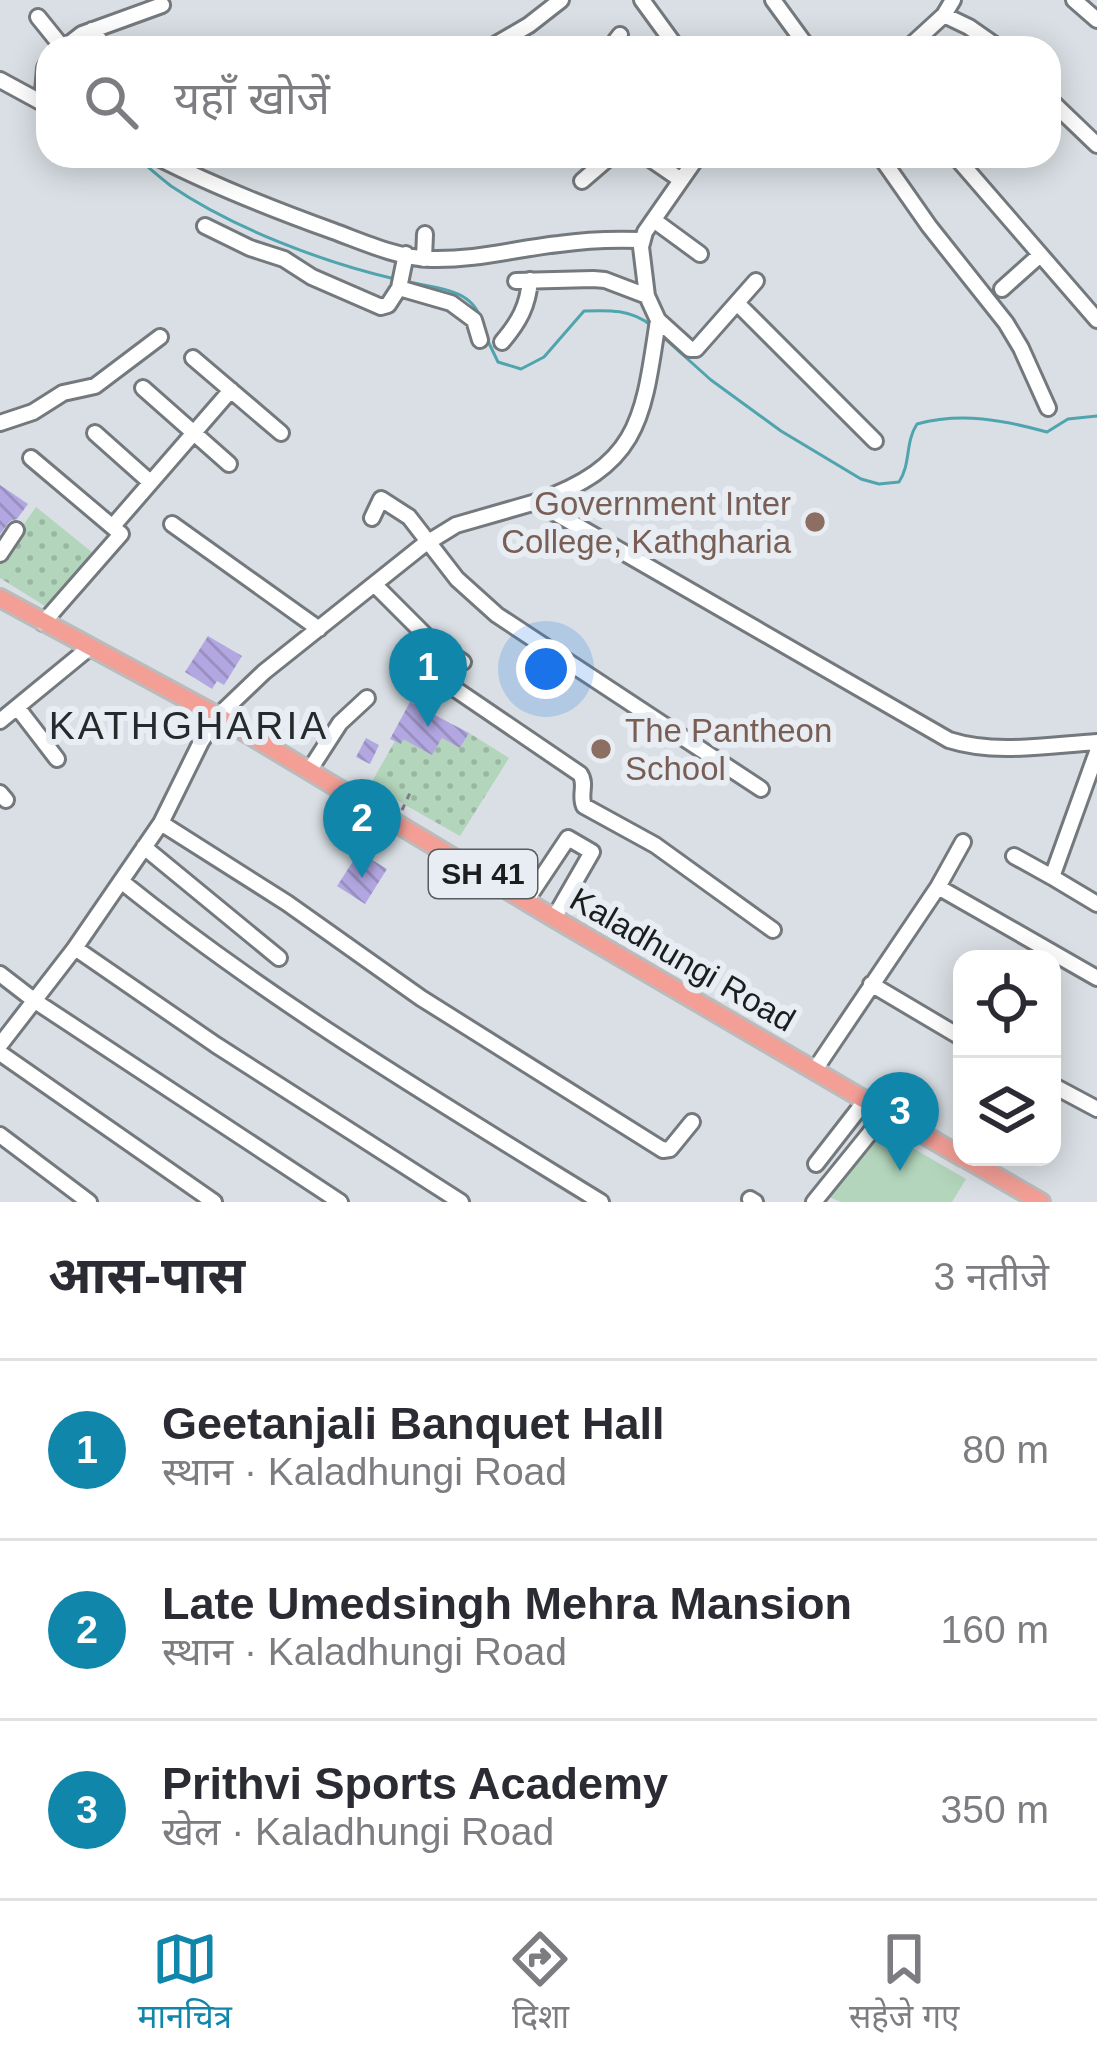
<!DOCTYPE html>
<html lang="hi">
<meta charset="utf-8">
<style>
body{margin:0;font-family:Arial,"Noto Sans Devanagari",sans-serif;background:#f7f7f7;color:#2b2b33}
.controls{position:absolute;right:36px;bottom:36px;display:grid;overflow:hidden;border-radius:24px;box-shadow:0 6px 30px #0003}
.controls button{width:108px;height:108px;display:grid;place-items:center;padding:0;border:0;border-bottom:3px solid #e1e1e2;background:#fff;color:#2b2b33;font:60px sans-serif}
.you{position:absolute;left:546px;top:669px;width:42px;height:42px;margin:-30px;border:9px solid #fff;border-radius:50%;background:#1a73e8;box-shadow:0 0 0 18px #1a73e833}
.badge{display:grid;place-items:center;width:78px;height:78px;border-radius:50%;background:#1186ab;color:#fff;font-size:39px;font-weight:700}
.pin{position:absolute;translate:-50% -99px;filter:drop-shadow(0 3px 6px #0008)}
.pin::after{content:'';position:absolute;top:63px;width:42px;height:36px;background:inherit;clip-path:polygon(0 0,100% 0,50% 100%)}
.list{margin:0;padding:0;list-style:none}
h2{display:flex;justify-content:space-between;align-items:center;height:156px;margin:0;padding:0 48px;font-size:51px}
h2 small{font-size:39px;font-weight:400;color:#7c7c81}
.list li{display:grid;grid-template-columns:78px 1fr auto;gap:36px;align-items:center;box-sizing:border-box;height:180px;padding:0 48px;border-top:3px solid #e1e1e2}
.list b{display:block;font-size:45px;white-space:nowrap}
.list p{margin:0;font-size:39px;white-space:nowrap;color:#7c7c81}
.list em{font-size:39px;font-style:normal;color:#7c7c81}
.icon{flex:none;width:66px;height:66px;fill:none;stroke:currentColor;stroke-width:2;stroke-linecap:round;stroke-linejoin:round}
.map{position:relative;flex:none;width:1097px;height:1202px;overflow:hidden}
.search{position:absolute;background:#fff;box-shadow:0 6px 30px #0003;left:36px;right:36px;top:36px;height:132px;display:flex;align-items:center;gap:30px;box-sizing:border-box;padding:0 42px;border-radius:36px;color:#7c7c81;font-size:45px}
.sheet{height:696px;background:#fff}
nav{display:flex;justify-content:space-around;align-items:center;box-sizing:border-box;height:168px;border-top:3px solid #e1e1e2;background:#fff;font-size:33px;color:#7c7c81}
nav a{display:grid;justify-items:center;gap:6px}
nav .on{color:#1186ab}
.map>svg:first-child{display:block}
.grass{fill:url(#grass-dots)}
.pitch{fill:#b2d5bb}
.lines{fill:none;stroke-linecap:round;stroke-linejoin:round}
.stream{stroke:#50a4ad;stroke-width:3}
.building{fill:url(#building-back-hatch)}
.minor-casing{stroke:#74797d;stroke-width:20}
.major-casing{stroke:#bbbbbc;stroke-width:22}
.path{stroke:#7d8184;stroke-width:3;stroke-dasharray:6 6;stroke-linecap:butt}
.minor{stroke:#fff;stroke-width:14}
.major{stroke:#f39f96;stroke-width:16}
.education-dot{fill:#8d6e63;stroke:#e7edf2;stroke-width:4.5}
.labels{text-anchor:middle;stroke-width:12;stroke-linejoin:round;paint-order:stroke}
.shield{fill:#e7edf2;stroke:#585b5e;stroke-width:3}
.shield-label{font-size:30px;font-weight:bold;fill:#1b1d1f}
.education-label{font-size:33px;fill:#785e54;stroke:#e7edf2;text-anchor:end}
.street-label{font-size:33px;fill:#1b1d1f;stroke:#e7edf2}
.quarter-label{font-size:39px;letter-spacing:3px;fill:#252a2d;stroke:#e7edf2}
</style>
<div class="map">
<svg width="1097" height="1202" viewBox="0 0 1097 1202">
<defs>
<pattern id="grass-dots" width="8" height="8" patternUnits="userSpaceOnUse" patternTransform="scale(3)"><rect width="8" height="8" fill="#b2d5bb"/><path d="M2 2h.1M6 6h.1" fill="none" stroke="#98b6a0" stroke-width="1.8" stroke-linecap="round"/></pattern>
<pattern id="building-back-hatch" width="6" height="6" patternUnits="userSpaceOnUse" patternTransform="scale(3)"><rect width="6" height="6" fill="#b3a7e1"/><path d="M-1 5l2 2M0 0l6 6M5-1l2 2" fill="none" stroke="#998fc1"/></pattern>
</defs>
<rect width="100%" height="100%" fill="#d9dfe4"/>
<!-- grass -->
<path class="grass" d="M36,507l57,46 -48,53 -45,-28v-20z
M469,733l40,25 -49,78 -90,-51 25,-44 6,3 2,-5 29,15 10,-16 18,10z"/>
<!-- pitch -->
<path class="pitch" d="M880,1129l86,50 -14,23h-111l-14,-6z"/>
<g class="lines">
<!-- stream -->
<path class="stream" d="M29,103l19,11
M135,156c12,10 24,21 36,30 62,42 151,76 224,93
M404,281c28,7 68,6 77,39
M485,335l13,27 23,7 23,-12 40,-46c25,-1 47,-2 68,15
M663,337l48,43 70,51 80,48 18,5 20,-2c12,-18 6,-40 18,-58 45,-12 86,-4 130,8l21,-13 29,-3"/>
</g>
<!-- building -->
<path class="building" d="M0,485l28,19 -11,15 -7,2 -10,13z
M208,636l34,20 -18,29 -7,-4 -5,8 -27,-17z
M410,702l59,31 -9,15 -18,-10 -10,17 -29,-16 -2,5 -11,-5z
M366,738l13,7 -9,19 -14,-7z
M359,852l28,17 -22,35 -28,-18z"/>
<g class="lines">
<!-- minor casing -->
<g class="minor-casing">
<path id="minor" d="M642,0l35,48
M773,0l35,48
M1074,0l23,20
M944,15l25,12 30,21
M38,17l25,31
M92,30l14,18
M493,46l36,-21 32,-25
M64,48l18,-14 80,-29
M610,48l10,-13
M908,48l36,-33 9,-15
M0,80l48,26
M1049,99l48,46
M42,103l3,-35 3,-6
M155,156c58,30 117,53 178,75 30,11 65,27 98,28 47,1 82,-10 128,-15 27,-4 55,-5 82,-4
M646,156l35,24
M698,156l-53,76 -4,15 6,49 11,24 32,29h6l60,-68
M880,156l49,70 77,97 15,25 27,60
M955,156l142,164
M582,181l29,-25
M655,221l45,33
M205,226l45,22 34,11 28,18 69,30 7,-2 11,-17
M406,254l-7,34 52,15 23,17 6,20
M424,259l1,-25
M516,281l77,-2 12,1 42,16
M1002,289l38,-34
M737,303l138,138
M502,342c17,-20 26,-36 28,-62
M193,358l88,75
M143,388l86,76
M0,423l33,-11 30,-19 32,-7 65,-49
M95,433l55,49
M31,458l90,76 -78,89
M536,502c104,-37 107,-82 122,-182
M372,518l9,-19 28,18 48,62 40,36 264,174
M172,524l147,105
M113,526l118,-136
M0,554l16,-24
M375,585l56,56 32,21
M444,650l-12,18 1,6 147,100c7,10 -1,21 4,32l71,39 118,85
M17,707l40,52
M0,721l89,-73
M1097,752l-45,125 45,27
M309,771l31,-48 27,-25
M0,793l6,7
M161,823l126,80 134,95 242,152 7,-1 22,-27
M144,847l135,111
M1014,856l38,21
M121,881c150,121 316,220 480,321
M938,887l159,91
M526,901l42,-63 24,14 -38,66
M75,948l141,97 245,157
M0,974l35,27 305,201
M871,984l91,54
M0,1045l75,-97 86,-125 40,-81 17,-26 46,-44 158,-126 34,-21 80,-23 413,238c47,15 100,5 148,2
M0,1053l214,149
M814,1071l124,-184 25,-45
M1052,1085l45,24
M0,1135l89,67
M816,1164l49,-63
M750,1199l5,3
M814,1202l72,-89"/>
</g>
<!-- major casing -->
<g class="major-casing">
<path id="major" d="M0,598l218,118 336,202 408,239
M963,1157l78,45"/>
</g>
<!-- path -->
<path class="path" d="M402,810l8,-17"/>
<!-- minor -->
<use href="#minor" class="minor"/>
<!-- major -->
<use href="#major" class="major"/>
</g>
<!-- markers -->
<g class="education-dot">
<circle cx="815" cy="522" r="12"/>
<circle cx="601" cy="749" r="12"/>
</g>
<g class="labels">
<!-- shield labels -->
<rect class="shield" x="429" y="850" width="108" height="48" rx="9"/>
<g class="shield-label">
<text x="483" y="884">SH 41</text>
</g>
<!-- education labels -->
<g class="education-label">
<text x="791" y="515">Government Inter<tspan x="791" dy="38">College, Kathgharia</tspan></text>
<text x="625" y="742" text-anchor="start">The Pantheon<tspan x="625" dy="38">School</tspan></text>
</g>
<!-- street labels -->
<g class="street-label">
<text transform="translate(683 959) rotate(30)" y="12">Kaladhungi Road</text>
</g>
<!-- quarter labels -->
<g class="quarter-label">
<text x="189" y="739">KATHGHARIA</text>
</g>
</g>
</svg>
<div class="controls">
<button><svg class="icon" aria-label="locate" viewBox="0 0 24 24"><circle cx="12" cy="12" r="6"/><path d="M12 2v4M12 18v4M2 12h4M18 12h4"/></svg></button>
<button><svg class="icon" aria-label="layers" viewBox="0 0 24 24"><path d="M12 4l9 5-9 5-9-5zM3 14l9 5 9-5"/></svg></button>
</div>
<div class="you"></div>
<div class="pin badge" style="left:428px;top:727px">1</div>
<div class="pin badge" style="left:362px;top:878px">2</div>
<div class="pin badge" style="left:900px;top:1171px">3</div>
<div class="search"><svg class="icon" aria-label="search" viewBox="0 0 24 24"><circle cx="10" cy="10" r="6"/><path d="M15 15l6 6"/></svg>यहाँ खोजें</div>
</div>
<section class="sheet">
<h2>आस-पास<small>3 नतीजे</small></h2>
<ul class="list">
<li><span class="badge">1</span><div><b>Geetanjali Banquet Hall</b><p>स्थान · Kaladhungi Road</p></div><em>80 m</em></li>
<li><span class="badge">2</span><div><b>Late Umedsingh Mehra Mansion</b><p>स्थान · Kaladhungi Road</p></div><em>160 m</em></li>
<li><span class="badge">3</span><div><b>Prithvi Sports Academy</b><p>खेल · Kaladhungi Road</p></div><em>350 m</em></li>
</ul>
</section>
<nav>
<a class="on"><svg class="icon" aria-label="map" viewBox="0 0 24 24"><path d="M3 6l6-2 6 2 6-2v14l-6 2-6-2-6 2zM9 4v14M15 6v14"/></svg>मानचित्र</a>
<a><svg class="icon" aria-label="directions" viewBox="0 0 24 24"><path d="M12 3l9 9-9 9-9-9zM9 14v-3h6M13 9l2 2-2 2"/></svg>दिशा</a>
<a><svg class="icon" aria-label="saved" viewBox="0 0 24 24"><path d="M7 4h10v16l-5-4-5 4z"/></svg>सहेजे गए</a>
</nav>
